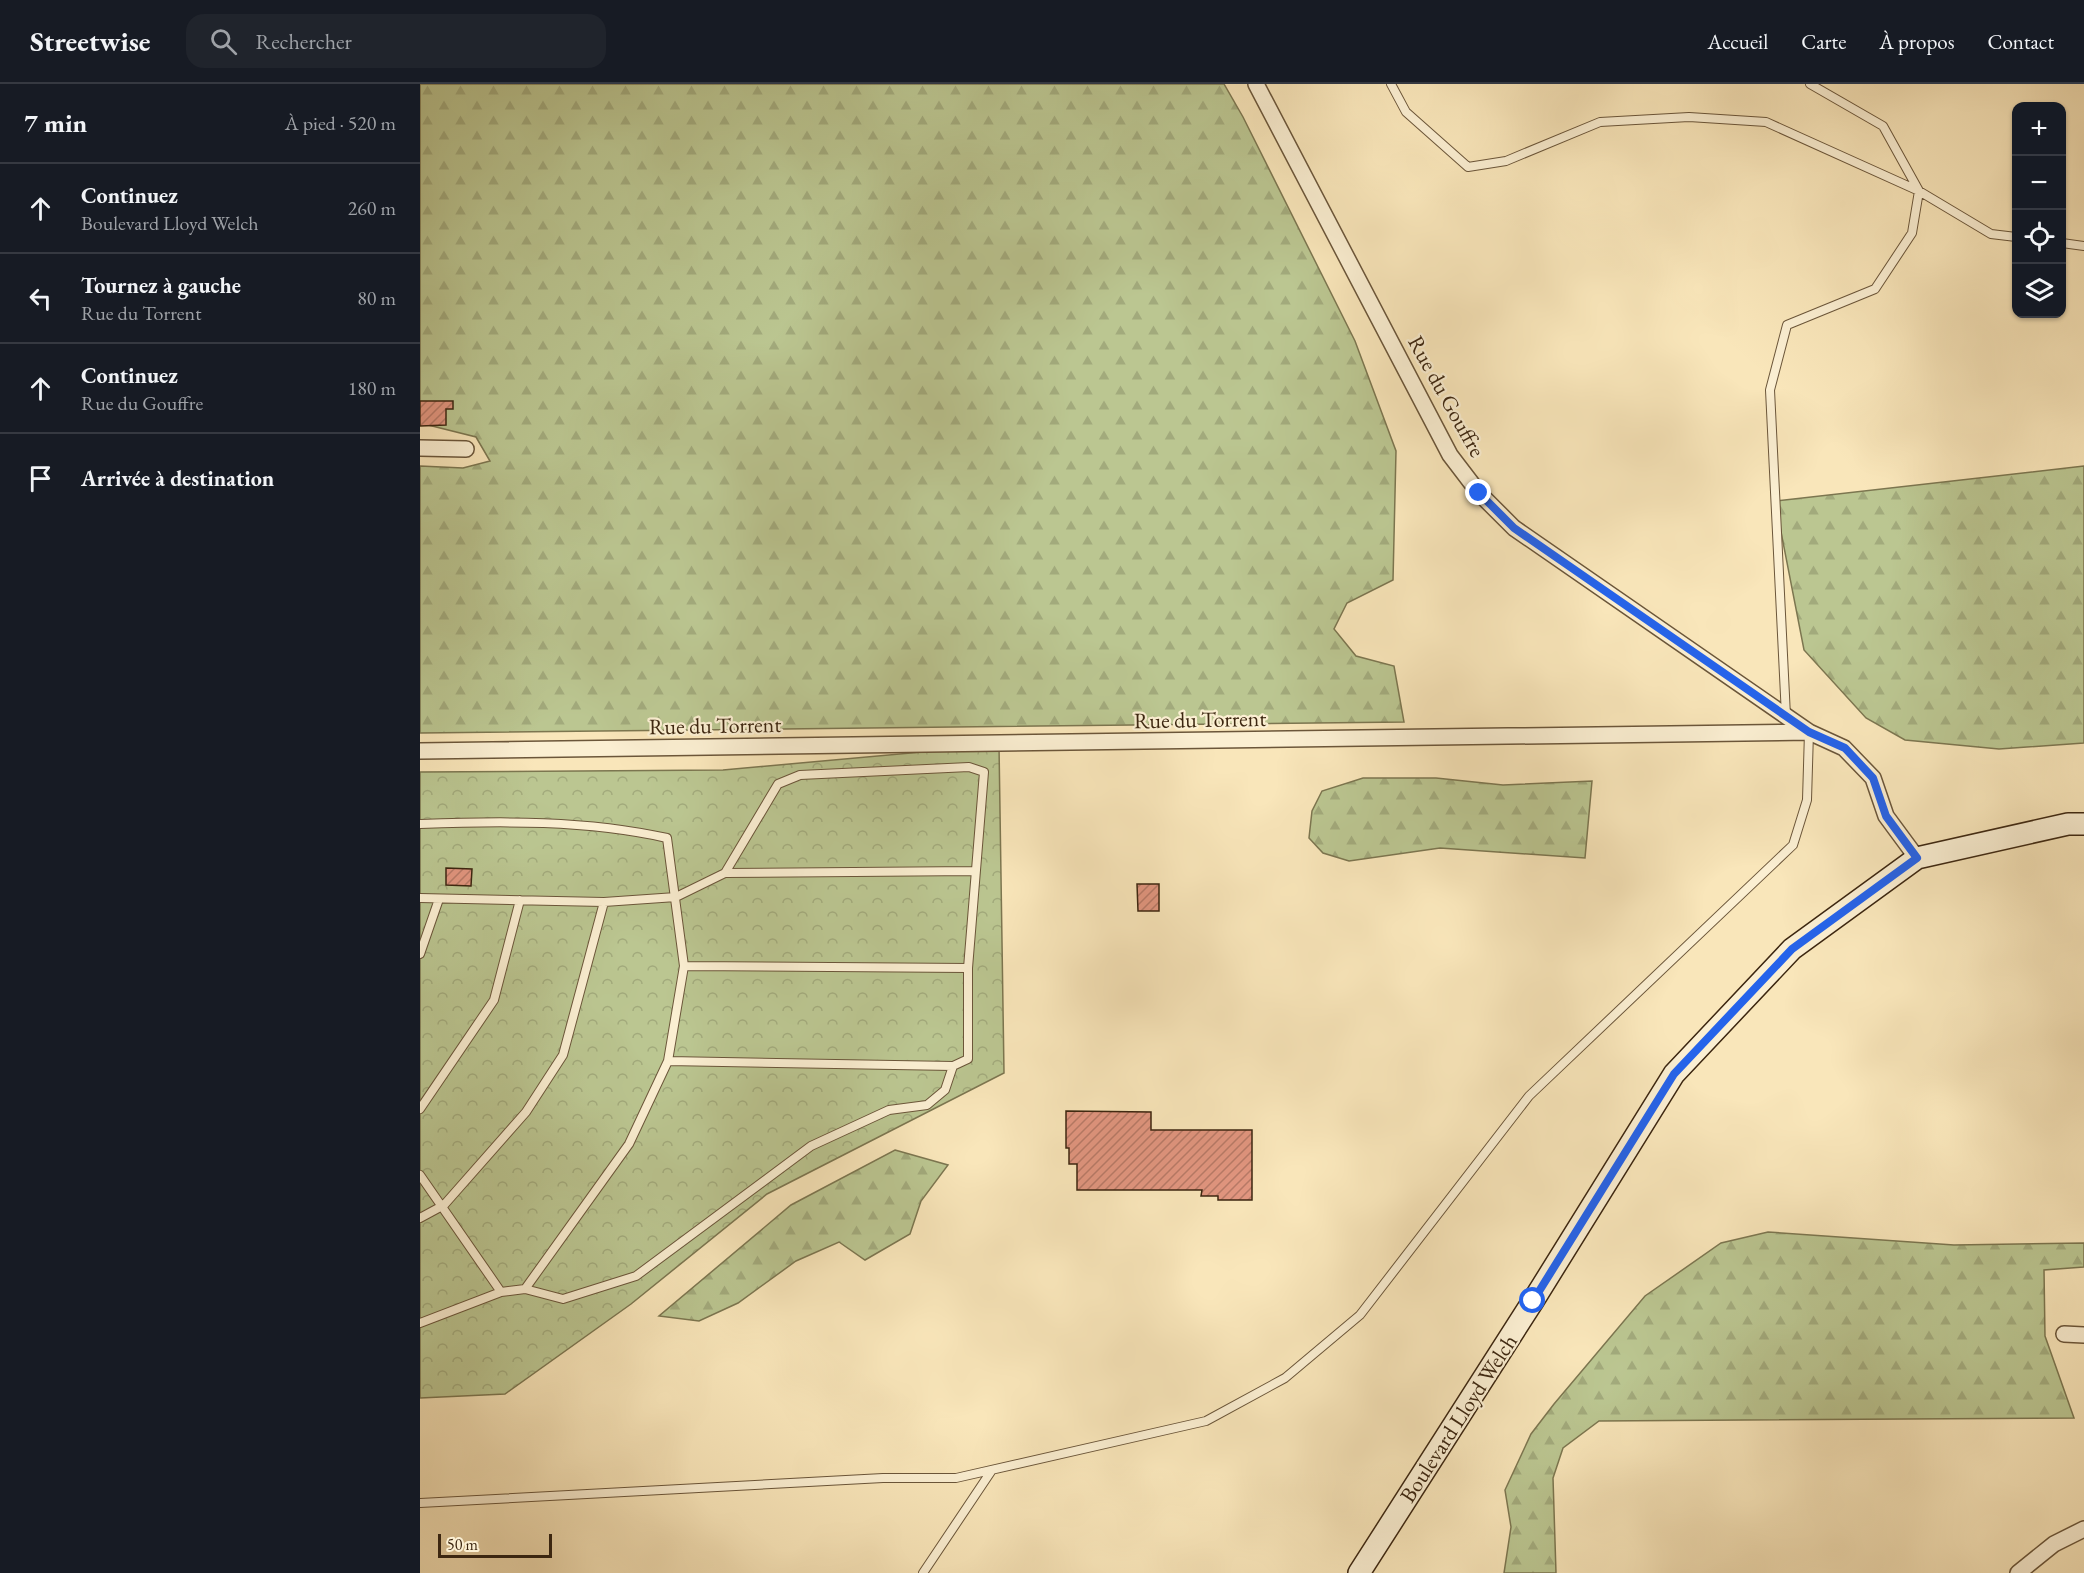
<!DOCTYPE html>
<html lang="fr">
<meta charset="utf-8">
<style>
body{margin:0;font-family:"EB Garamond",serif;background:#20242c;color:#f1f3f6}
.controls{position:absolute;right:18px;top:18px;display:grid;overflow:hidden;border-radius:12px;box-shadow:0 2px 4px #0004}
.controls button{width:54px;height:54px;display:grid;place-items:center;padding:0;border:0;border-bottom:2px solid #363941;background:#171b24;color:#f1f3f6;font:30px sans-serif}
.scale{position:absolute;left:18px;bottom:15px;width:114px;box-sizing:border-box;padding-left:6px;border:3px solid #3c2610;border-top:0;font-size:16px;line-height:21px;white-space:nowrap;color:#3c2610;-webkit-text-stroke:4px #fbefd2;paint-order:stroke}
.stop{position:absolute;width:18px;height:18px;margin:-14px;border:4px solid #2563eb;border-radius:50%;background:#fff}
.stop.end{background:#2563eb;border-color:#fff;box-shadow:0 2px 6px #0008}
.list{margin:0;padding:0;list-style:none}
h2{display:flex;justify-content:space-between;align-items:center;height:78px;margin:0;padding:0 24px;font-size:26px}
h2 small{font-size:20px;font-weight:400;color:#9ea1a6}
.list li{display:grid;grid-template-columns:39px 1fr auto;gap:18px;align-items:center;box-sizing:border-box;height:90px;padding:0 24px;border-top:2px solid #363941}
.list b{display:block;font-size:22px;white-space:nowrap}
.list p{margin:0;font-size:20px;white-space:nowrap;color:#9ea1a6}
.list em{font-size:20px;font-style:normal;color:#9ea1a6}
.icon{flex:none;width:33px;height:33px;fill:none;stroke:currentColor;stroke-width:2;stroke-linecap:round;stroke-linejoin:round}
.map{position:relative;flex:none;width:1664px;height:1489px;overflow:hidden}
header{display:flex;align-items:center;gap:36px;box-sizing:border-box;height:84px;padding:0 30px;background:#171b24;border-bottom:2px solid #363941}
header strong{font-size:28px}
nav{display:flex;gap:33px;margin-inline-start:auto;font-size:21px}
.search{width:420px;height:54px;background:#20242c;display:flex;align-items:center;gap:15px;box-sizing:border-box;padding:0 21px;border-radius:18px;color:#9ea1a6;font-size:22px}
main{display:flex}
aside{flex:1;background:#171b24}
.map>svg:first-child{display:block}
.forest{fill:url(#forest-firs);stroke:#7c7650;stroke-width:1.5}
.park{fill:url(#park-crowns);stroke:#7c7650;stroke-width:1.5}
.building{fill:url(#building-hatch);stroke:#3c2610;stroke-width:1.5}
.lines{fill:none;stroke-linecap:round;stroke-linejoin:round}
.service-casing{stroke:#6b563a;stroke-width:10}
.minor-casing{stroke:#6b563a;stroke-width:18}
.secondary-casing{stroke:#3c2610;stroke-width:24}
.service{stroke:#fbefd2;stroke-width:8}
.minor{stroke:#fbefd2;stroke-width:15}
.secondary{stroke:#fbefd2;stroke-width:21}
.route{stroke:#2563eb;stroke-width:8}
.labels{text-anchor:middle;stroke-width:4.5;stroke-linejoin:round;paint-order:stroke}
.street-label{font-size:22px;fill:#3c2610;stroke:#fbefd2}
</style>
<header>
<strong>Streetwise</strong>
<div class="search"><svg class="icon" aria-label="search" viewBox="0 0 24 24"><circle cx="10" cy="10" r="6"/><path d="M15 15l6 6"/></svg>Rechercher</div>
<nav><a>Accueil</a><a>Carte</a><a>À propos</a><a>Contact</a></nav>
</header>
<main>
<aside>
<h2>7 min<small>À pied · 520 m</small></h2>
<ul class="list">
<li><svg class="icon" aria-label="ahead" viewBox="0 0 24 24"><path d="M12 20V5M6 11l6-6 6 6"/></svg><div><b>Continuez</b><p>Boulevard Lloyd Welch</p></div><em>260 m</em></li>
<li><svg class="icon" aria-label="left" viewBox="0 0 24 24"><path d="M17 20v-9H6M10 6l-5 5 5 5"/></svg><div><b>Tournez à gauche</b><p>Rue du Torrent</p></div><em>80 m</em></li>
<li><svg class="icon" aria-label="ahead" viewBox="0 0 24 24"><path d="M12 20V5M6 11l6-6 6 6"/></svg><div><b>Continuez</b><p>Rue du Gouffre</p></div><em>180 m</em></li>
<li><svg class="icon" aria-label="arrive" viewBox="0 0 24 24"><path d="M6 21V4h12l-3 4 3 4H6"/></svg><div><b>Arrivée à destination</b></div></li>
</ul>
</aside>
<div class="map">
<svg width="1664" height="1489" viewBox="0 0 1664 1489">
<defs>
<pattern id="forest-firs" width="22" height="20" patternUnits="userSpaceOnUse" patternTransform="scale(1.5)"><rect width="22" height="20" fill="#bbc691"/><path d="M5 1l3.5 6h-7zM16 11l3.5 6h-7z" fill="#a2aa7c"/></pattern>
<pattern id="park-crowns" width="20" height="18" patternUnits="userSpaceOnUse" patternTransform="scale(1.5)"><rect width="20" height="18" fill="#bbc691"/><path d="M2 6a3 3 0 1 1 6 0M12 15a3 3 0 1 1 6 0" fill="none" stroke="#a2aa7c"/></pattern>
<pattern id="building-hatch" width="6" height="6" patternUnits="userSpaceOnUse" patternTransform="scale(1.5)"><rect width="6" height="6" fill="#e29680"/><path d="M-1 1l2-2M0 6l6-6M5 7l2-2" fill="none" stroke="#b87a67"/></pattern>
</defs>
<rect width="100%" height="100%" fill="#f9e6ba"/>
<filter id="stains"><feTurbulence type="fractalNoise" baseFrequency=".00333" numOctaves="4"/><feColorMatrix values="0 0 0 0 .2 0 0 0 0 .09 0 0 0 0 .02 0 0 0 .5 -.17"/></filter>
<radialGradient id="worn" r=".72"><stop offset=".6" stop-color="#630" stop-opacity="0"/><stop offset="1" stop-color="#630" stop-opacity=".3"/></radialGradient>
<!-- forest -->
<path class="forest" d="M0,0h804l19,33 112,224 41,110 -3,129 -46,23 -13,26 22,27 38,10 10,56 -984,11v-267l43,2 27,-7 -14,-24 -56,-14z
M1664,382v277l-85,6 -94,-9 -39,-22 -62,-68 -29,-149z
M943,694h73l67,7 89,-4 -7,77 -145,-10 -91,13 -26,-8 -14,-15 3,-27 10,-20z
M475,1066l53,15 -27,36 -11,33 -45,26 -26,-18 -43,19 -58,42 -39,18 -40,-5 132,-111z
M1348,1148l186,13 130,-2v24l-40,3 1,66 29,82 -475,3 -36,27 -10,30 3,95h-52l7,-46 -6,-37 26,-56 23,-30 91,-108 76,-53z"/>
<!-- park -->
<path class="park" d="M579,661l5,328 -237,121 -136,110 -126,90 -85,4v-626l303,-2z"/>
<!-- building -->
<path class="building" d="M0,317h33v8h-7v16l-26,1z
M26,784l26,1 -1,17 -25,-1z
M717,800h22v27h-21z
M646,1027l85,1v18h101v70h-34v-4h-17l1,-6h-125v-26h-8v-16h-3z"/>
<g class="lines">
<!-- service casing -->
<g class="service-casing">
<path id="service" d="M971,0l15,28 62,55 38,-6 94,-39 89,-5 77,5 153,69 72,43 25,3
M1642,159l22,3
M1366,632l-16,-326 17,-65 88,-36 37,-56 7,-42 -36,-65 -73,-42
M0,740c82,-3 166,-4 247,14l17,128 -16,95 -39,83 -104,145 -24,3 -81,31
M0,814l184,4 72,-5 49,-24 250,-2
M0,870l19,-55
M264,882l284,2
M248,977l285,5 15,-7v-91l16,-196 -15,-5 -169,8 -22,9 -53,89
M0,1025l74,-109 26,-100
M0,1091l81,117
M0,1134l24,-13 82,-93 37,-57 41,-153
M105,1205l38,10 73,-23 175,-130 78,-36 38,-5 18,-15 8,-24
M0,1419l463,-25h73l250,-57 79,-43 75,-63 169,-219 264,-251 14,-45 2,-68
M503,1489l69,-103"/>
</g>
<!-- minor casing -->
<g class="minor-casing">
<path id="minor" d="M836,0l194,371 29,38 35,35 295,204
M0,364l46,1
M0,667l1389,-19 35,16 29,30 13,38 31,42
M1644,1250l20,1
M1598,1489l36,-29 30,-15"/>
</g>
<!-- secondary casing -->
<g class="secondary-casing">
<path id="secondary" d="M939,1489l174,-272 141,-227 118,-125 125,-91 151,-34h16"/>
</g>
<!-- service -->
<use href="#service" class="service"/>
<!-- minor -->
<use href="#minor" class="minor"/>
<!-- secondary -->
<use href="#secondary" class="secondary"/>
</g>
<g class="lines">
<!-- route -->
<path class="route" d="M1059,409l35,35 295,204 36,16 28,30 13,38 31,42 -125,91 -118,125 -141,227"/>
</g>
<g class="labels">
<!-- street labels -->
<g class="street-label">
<text transform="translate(1027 312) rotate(61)" y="8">Rue du Gouffre</text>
<text transform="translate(780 635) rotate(-1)" y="8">Rue du Torrent</text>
<text transform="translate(295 641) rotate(-1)" y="8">Rue du Torrent</text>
<text transform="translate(1038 1334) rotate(-57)" y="8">Boulevard Lloyd Welch</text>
</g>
</g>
<rect width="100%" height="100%" filter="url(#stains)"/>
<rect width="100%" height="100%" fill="url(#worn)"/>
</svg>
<div class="controls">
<button>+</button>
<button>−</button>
<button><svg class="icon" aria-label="locate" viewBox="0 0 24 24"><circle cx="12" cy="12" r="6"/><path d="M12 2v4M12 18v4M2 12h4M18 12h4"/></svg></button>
<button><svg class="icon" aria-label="layers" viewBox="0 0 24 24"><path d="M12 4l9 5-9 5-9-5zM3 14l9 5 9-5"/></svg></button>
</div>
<div class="scale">50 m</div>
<div class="stop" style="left:1113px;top:1217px"></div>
<div class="stop end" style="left:1059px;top:409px"></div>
</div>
</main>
